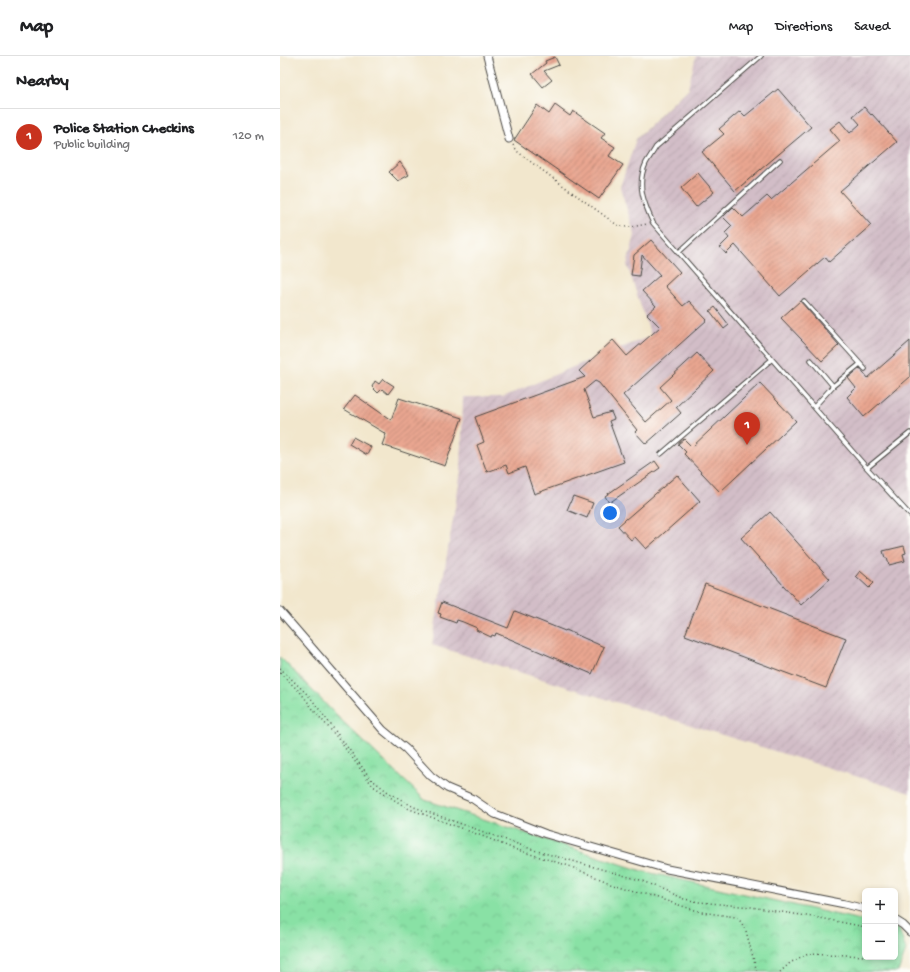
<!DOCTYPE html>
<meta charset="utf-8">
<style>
body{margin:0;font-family:"Gochi Hand",sans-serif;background:#f6f6f6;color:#202124}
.controls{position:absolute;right:12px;bottom:12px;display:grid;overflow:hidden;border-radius:6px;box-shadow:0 2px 6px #0003}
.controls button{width:36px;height:36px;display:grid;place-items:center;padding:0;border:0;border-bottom:1px solid #e0e0e0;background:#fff;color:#202124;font:20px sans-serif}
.you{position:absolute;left:330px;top:457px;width:14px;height:14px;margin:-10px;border:3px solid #fff;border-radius:50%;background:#1a73e8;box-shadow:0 0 0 6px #1a73e833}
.badge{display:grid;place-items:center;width:26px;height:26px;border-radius:50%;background:#c8321e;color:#fff;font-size:13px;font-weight:700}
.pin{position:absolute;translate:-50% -33px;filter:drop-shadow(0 1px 2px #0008)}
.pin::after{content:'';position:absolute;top:21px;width:14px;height:12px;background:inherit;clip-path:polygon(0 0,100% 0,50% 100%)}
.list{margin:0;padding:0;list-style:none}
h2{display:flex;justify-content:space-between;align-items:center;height:52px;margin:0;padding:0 16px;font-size:17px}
h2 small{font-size:13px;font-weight:400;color:#757577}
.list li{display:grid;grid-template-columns:26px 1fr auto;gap:12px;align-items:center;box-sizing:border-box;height:56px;padding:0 16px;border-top:1px solid #e0e0e0}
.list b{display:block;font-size:15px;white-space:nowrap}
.list p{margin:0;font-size:13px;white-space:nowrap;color:#757577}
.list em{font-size:13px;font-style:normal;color:#757577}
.map{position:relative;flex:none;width:630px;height:916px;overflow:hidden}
header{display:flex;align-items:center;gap:24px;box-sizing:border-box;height:56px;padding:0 20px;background:#fff;border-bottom:1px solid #e0e0e0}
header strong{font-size:19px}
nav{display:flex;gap:22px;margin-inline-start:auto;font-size:14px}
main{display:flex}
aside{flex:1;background:#fff}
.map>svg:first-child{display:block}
.industrial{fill:url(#industrial-furrows)}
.park{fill:url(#park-crowns);stroke:#5a8668}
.building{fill:url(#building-hatch)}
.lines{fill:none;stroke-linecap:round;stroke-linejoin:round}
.service-casing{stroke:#494743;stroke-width:5.5}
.minor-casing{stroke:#494743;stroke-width:9}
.path{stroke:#494743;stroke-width:1.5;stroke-dasharray:1 3;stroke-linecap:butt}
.service{stroke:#fff;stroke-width:3.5}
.minor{stroke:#fff;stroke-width:7}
</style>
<header>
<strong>Map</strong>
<nav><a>Map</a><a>Directions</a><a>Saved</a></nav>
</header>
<main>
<aside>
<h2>Nearby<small></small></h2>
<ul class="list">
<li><span class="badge">1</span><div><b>Police Station Checkins</b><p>Public building</p></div><em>120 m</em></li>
</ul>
</aside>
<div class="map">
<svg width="630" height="916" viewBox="0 0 630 916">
<defs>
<pattern id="industrial-furrows" width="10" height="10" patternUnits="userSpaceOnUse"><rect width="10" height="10" fill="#d2bdc7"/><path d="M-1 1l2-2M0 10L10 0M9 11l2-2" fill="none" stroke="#b4a3ab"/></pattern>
<pattern id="park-crowns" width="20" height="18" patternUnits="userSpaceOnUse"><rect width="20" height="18" fill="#89e1a5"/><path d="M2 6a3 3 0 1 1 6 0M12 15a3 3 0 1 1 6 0" fill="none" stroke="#76c18e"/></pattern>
<pattern id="building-hatch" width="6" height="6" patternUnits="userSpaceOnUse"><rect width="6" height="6" fill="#e9a690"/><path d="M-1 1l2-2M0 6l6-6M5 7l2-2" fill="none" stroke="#bd8776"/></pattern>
</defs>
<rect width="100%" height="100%" fill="#fdfcf7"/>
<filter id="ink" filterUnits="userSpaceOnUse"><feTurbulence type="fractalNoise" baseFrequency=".025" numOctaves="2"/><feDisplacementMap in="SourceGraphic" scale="8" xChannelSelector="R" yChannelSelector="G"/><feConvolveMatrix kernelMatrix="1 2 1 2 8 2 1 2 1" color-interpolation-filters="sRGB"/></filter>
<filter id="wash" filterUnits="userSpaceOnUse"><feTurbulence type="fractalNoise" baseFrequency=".012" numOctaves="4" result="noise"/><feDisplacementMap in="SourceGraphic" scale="16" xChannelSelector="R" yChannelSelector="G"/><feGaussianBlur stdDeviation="0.9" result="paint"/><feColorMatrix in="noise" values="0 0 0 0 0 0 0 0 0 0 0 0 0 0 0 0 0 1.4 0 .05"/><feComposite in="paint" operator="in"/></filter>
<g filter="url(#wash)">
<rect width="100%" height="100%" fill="#f2e7cd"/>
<!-- industrial -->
<path class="industrial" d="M416,0h214v737l-478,-148 29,-174 2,-74h40l77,-33 71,-28 -24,-71 8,-30 -15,-48 16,-48 52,-51z"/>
<!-- park -->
<path class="park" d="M0,601l58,60 87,83 217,71 223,50v36h30v-29l4,1 7,21 -8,22h-618z"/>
<g id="blocks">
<!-- building -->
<path class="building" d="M275,1l4,8 -15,6 8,9 -9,7 -11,-13 14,-11 -1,-2z
M498,33l33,38 -76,64 -33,-39 22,-18 -5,-5 21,-18 5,5z
M257,49l12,9 6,-9 15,11 3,-5 32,22 -4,5 14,9 -6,9 14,9 -24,34 -85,-59z
M584,51l7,8 1,-1 25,28 -57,49 31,34 -42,37 -4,-5 -45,39 -45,-51 -9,9 -6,-7 9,-9 -4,-5 7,-7 -9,-9 10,-10 10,10 24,-21 4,4 69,-59 -10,-12 10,-8 10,12 10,-9 -7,-8z
M120,106l9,13 -11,6 -9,-9z
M418,117l16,19 -18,15 -15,-19z
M371,184l29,32 -15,14 18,20 6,-5 18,19 -84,75 23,27 25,-22 -11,-13 37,-34 17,18 -38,36 5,6 -35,31 -11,-12 2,-2 -38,-47 -4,-2 -11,9 10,27 17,-5 3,7 -5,2 15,41 -90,32 -9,-27 -16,6 -3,-8 -19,7 -10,-27 7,-3 -9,-25 110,-40 -6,-6 34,-31 14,16 33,-29 -13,-13 9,-8 -14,-15 18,-16 -18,-20 -3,21 -8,-1 3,-20z
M520,245l39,44 -17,16 -41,-43z
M435,251l14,18 -5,4 -14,-18z
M630,285v36l-46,40 -17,-20 9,-9 -8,-10 12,-10 8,10z
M103,323l11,7 -6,8 -6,-5 -4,4 -6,-6 3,-6 4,3z
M480,327l36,38 -76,71 -36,-38 2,-2 -8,-8 6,-5 8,8z
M75,339l36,25 8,-22 63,20 -17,48 -63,-21 4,-11 -42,-25z
M73,381l18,10 -4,8 -18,-11z
M375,405l5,7 -51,35 -4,-7z
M397,419l23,26 -54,48 -11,-12 -4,3 -13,-14z
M293,440l20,7 -6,15 -20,-8z
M490,456l60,67 -29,26 -60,-67z
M624,490l2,7 -3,1 2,7 -16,4 -2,-7h-2l-2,-7z
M580,515l14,12 -5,5 -13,-12z
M425,528l141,54 -20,50 -141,-53z
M162,546l66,26 7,-17 50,20 1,-1 38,17 -12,27 -96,-41 -1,3 -3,-1 -1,2 -15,-7 1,-2 -14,-6 -6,-2 -1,3 -16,-6 1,-3 -3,-1z"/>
</g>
</g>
<g filter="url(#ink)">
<use href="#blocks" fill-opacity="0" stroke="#494743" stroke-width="1"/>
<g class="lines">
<!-- service casing -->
<g class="service-casing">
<path id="service" d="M481,0l-105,91c-3,5 -7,11 -10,16 -10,22 -2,40 7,60l214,245 43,47
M398,197l102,-93
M524,245l61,68
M531,304l22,26
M534,351l19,-21 27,-22
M381,398l110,-94
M587,412l43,-35"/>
</g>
<!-- minor casing -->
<g class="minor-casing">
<path id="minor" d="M207,0l22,83
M0,555l103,119 23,19 25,27 16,12 26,11 22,15 51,20 121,35 178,35 20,5
M615,864l8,5 7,7"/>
</g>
<!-- path -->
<path class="path" d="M233,89l5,7 17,13 82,60c11,4 19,1 30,-1
M0,612l30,29 61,82 17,13 26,15 123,44 103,29 44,19 15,3 52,5 74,12 40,8
M0,617l21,20 15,20 20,23 37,50 34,22 83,31 24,10 55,17 41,17 91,29 35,5 5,5 5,9 11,41
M500,916l10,-9 18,-10 57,3"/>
<!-- service -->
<use href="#service" class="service"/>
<!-- minor -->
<use href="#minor" class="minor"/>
</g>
</g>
</svg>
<div class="controls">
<button>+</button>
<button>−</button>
</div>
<div class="you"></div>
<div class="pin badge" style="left:467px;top:389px">1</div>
</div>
</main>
